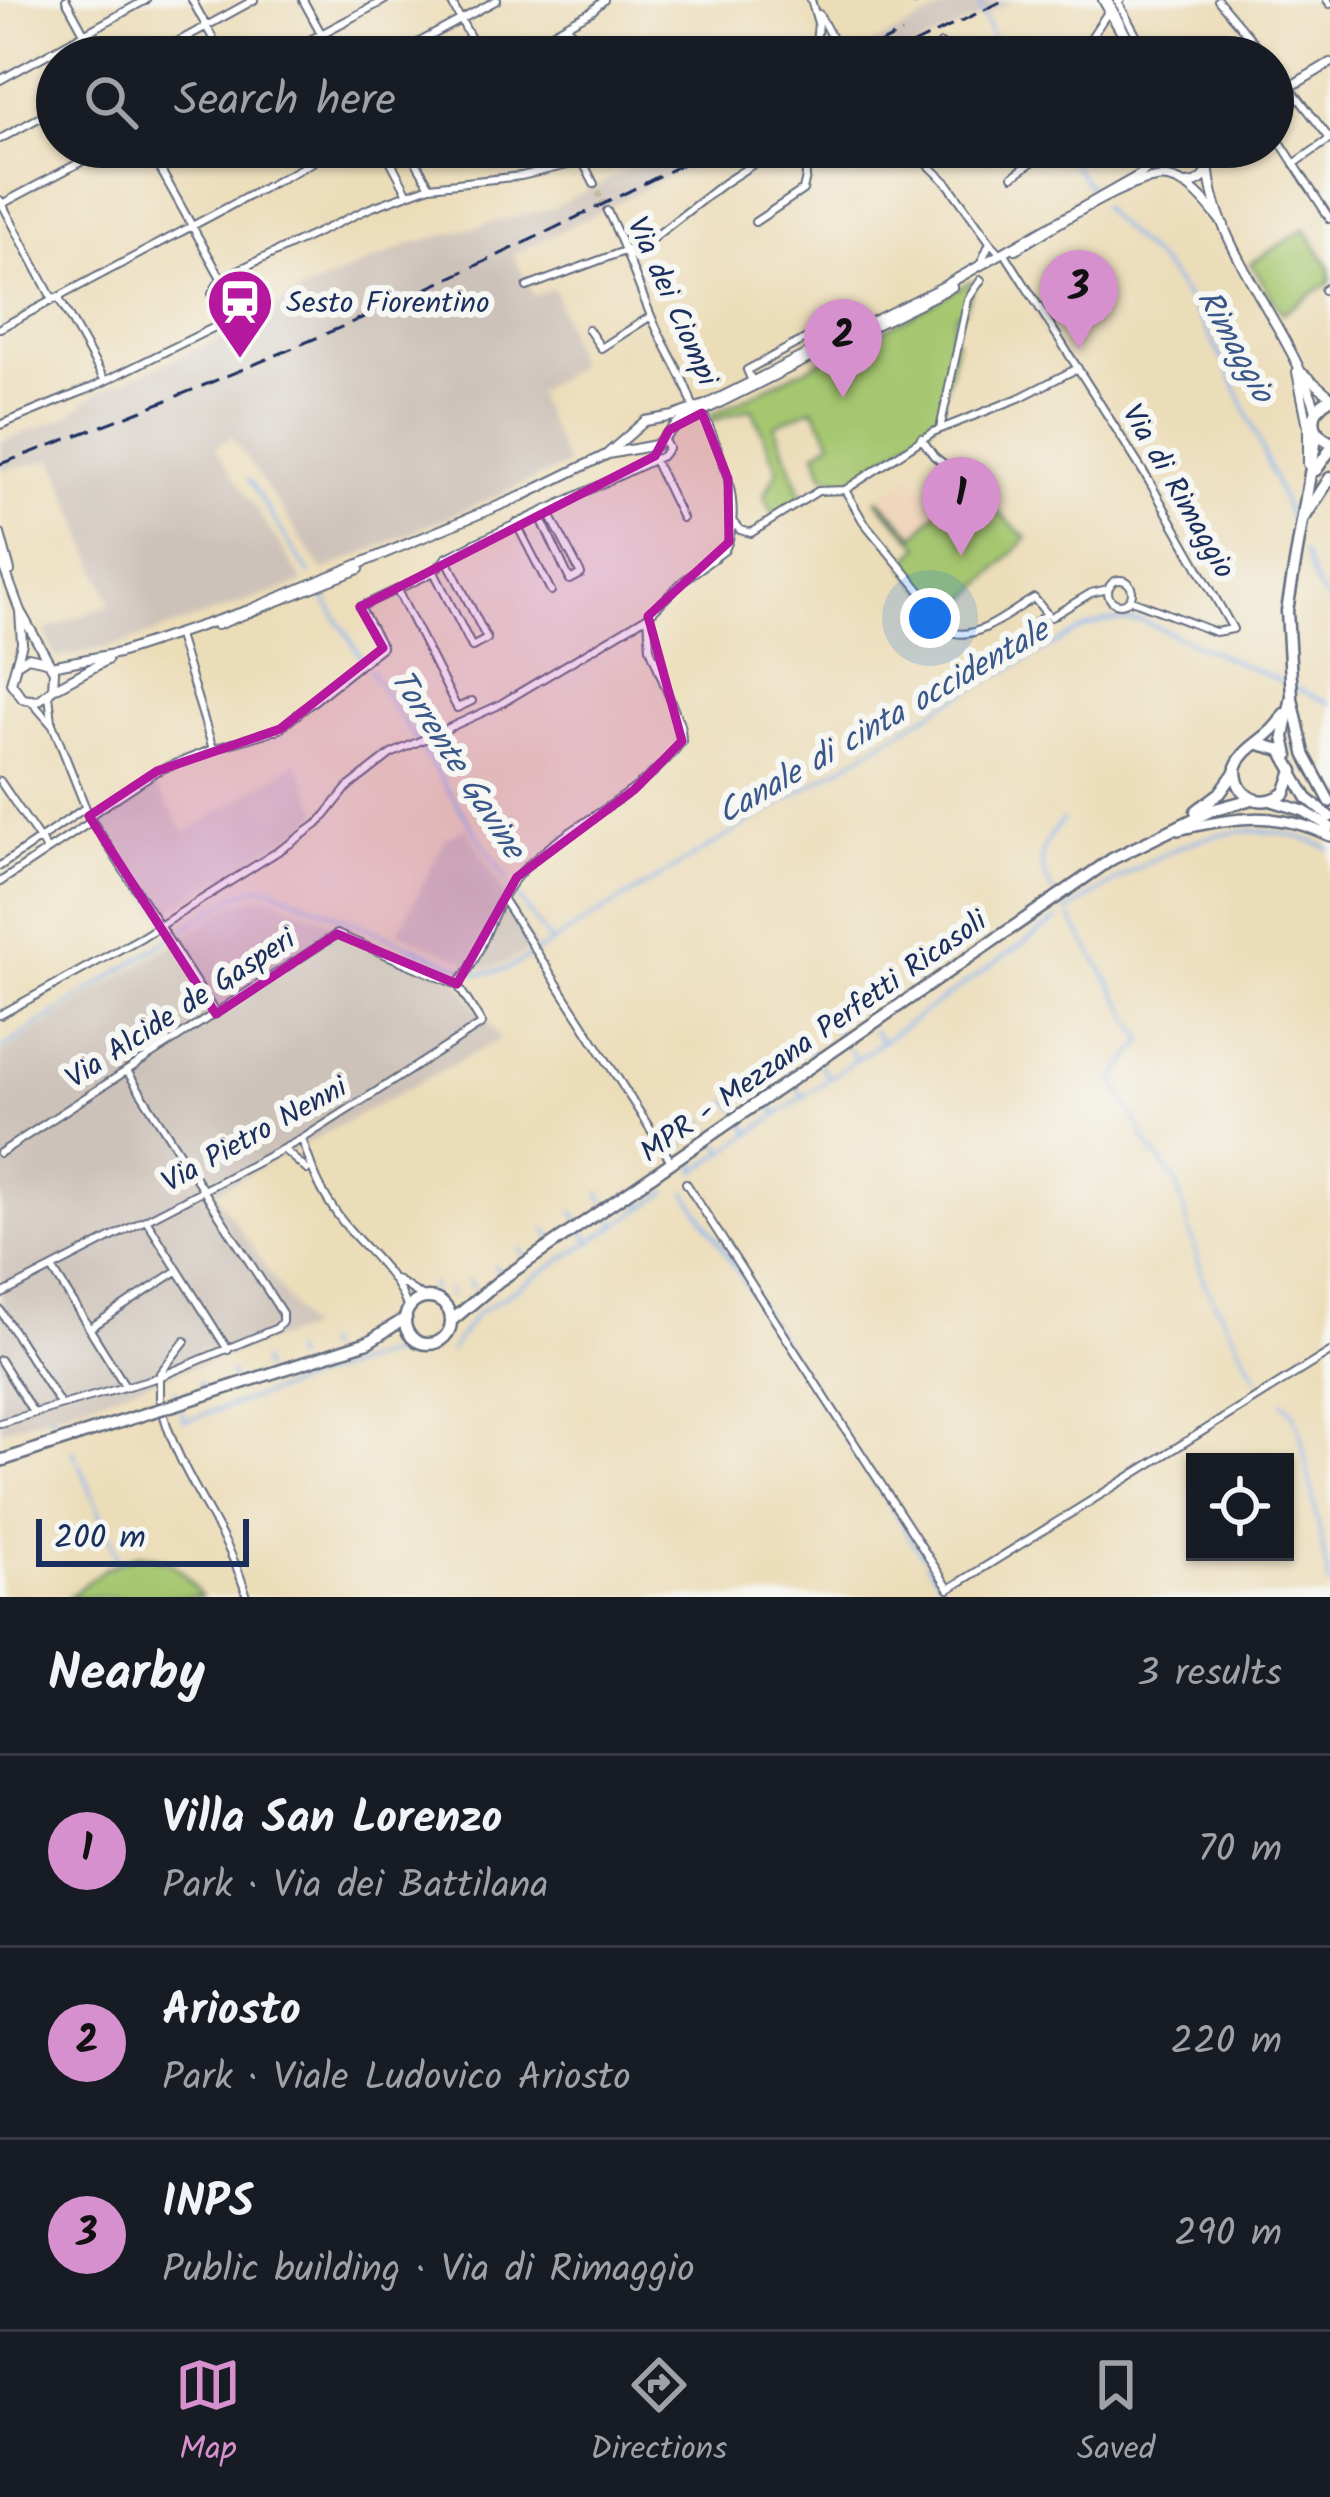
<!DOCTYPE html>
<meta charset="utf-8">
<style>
body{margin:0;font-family:Kalam,sans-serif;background:#242831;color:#f1f3f6}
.controls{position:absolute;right:36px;bottom:36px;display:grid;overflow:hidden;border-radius:0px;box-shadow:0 3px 9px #0004}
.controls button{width:108px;height:108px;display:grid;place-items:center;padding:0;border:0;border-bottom:3px solid #363941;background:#171b24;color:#f1f3f6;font:60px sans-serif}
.scale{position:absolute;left:36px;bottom:30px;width:213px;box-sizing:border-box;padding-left:12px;border:6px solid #1b2f5e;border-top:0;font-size:33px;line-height:42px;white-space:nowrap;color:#1b2f5e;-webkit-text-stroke:9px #f6f6f2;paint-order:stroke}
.you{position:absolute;left:930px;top:618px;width:42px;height:42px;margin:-30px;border:9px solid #fff;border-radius:50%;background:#1a73e8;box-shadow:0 0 0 18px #1a73e833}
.badge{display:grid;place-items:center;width:78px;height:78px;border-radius:50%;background:#d690ce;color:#111;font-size:39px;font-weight:700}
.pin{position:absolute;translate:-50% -99px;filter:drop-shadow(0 3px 6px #0008)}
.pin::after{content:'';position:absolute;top:63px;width:42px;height:36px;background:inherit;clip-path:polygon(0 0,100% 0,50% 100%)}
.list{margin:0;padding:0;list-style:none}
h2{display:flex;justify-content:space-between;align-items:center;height:156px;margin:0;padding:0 48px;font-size:51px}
h2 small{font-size:39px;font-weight:400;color:#9ea1a6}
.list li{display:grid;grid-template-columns:78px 1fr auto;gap:36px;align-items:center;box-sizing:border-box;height:192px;padding:0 48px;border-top:3px solid #363941}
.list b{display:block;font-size:45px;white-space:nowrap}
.list p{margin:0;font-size:39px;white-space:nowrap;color:#9ea1a6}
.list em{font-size:39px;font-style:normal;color:#9ea1a6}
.icon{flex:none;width:66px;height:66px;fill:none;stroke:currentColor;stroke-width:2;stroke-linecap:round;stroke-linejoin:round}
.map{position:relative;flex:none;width:1330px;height:1597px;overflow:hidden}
.search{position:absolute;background:#171b24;box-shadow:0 3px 9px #0004;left:36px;right:36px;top:36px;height:132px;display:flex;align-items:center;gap:30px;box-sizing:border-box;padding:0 42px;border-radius:66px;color:#9ea1a6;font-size:45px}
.sheet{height:732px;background:#171b24}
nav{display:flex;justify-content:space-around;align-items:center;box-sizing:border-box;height:168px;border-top:3px solid #363941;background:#171b24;font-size:33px;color:#9ea1a6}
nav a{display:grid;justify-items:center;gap:6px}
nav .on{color:#d690ce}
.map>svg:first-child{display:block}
.built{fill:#efd6bc}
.industrial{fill:#cdc2b9}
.green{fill:#a6c770;stroke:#607b67;stroke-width:3}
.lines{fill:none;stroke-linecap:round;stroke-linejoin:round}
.stream{stroke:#84b4ef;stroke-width:3}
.minor-tunnel{stroke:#c2baa7;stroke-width:6;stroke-dasharray:6 3;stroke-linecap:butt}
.minor-casing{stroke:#646c7e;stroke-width:10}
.tertiary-casing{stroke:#646c7e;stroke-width:12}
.secondary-casing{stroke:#646c7e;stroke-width:14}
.primary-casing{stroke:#646c7e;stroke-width:15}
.minor{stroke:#fff;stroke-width:6}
.tertiary{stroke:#fff;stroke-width:8}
.secondary{stroke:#fff;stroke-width:9}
.primary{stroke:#fff;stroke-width:10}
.rail{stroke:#1b2f5e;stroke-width:3;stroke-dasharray:18 9;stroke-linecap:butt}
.primary-bridge-casing{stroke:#646c7e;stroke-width:15;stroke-linecap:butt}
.primary-bridge{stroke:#fff;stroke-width:10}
.marked{fill:#b5179e;fill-opacity:0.2;stroke:#b5179e;stroke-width:9;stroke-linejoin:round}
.labels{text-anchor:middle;stroke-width:12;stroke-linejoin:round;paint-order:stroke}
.street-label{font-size:30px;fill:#1b2f5e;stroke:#f6f6f2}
.poi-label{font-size:30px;fill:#1b2f5e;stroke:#f6f6f2;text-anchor:start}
.water-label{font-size:33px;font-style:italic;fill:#3a578a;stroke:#f6f6f2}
</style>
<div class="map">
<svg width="1330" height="1597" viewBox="0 0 1330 1597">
<rect width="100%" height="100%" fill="#f6f6f2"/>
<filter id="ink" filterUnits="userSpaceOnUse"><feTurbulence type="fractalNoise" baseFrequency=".00833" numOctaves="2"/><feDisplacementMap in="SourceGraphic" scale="24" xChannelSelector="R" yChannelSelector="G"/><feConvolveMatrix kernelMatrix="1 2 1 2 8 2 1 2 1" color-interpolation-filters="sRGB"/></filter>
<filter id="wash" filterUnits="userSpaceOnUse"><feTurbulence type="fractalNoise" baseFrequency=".004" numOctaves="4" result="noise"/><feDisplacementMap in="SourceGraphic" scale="48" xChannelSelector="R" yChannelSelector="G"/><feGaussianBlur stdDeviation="2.7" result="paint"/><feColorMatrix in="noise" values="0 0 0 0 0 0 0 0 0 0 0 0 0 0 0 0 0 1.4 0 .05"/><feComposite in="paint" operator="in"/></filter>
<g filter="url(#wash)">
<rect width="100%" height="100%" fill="#ecddb9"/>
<!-- built -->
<path class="built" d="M911,473l32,33 -28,30 -36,-37z"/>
<!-- industrial -->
<path class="industrial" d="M964,0h51l-119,57h-50z
M672,147h55l-214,108 21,41 20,-8 23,78 -42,27 32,72 -244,106 -91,-134 -17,10 89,135 -176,60 -72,17 -11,-29 66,-26 -57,-145 -54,12v-29l67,-25 33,-26 168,-72 20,-21 125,-55 141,-36z
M297,762l23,50 -14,14 -147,89 -59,-98 53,-36 32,52z
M466,827l69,119 -29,17 -22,6 -86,-37 48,-94z
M258,896l14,1 183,80 45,62 -285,153 92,137 -307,102v-377l232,-148z"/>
<!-- green -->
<path class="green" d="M1305,229l25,39v14l-48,31 -31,-50z
M971,281l3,4 -11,27 -7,2 -5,21 6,6 -17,69 -8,14 -82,60 -27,-10 -7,-22 16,-11 -19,-33 -38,17 28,74 -28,16 -11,-18 14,-28 -26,-61 -40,13v-6l195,-97z
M964,482l63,56 -78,81 -45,-54 16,-19 -43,-45 2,-2 36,37z
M140,1554c32,4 44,16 61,43h-132l35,-28z"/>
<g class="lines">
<!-- stream -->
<path class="stream" d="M978,0l22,57
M1060,147l32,43
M1101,206c20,28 52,45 72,73 57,75 86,166 122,252
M249,480l60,94
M1304,553l13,33 13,19
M324,598l38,60
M370,670l138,212
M1293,687l37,16
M512,889l37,51
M1053,892c-19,-30 -13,-46 10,-72
M1066,913c83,-54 162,-112 264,-64
M1071,918l73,122 -30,39 35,68 27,34 28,101 54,97
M471,971l10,3 27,-5 434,-263 142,-78 22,-7h36l143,62
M834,1028l8,9
M873,1030l9,12
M807,1047l7,9
M848,1048l8,12
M0,1050l236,-155 23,-8 12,1 194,81
M782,1064l7,10
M821,1066l9,12
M755,1083l8,9
M795,1084l9,14
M729,1100l8,10
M769,1103l9,13
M702,1119l8,9
M743,1121l9,13
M676,1137l8,9
M716,1139l9,13
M691,1158l7,12
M695,1172l363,-253
M686,1192l79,122
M599,1193l5,8
M636,1196l8,12
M573,1212l5,7
M610,1214l7,12
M547,1230l5,8
M584,1231l7,12
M520,1248l6,8
M494,1265l6,7
M468,1281l6,7
M450,1289v8
M406,1292l5,5
M431,1292l1,-8
M768,1319l70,108
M363,1329l3,7
M322,1343l3,7
M450,1351l25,-36 193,-123
M291,1352l3,8
M261,1362l2,7
M230,1372l3,7
M200,1382l2,7
M174,1390l3,7
M1283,1402l10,10 7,19 30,155
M181,1410l3,11 200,-66h33
M49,1412l4,6
M56,1423l3,6
M841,1431l82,126
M72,1450l5,9
M80,1465l40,97
M926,1563l23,34"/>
</g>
</g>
<g filter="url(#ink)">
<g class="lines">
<!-- minor-tunnel -->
<path class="minor-tunnel" d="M594,184l13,27"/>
<!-- minor casing -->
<g class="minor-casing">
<path id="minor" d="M66,0l31,57
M192,0l31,57
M303,0l31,57
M450,0l31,57
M914,0l1,1
M1102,0l32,57
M1108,0l31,57
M1121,0l-3,2 30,55
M1218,0l48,57
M1327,0l3,4
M819,14l23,43
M567,25l18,32
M941,44l14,13
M150,57l104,-57
M278,57l107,-57
M392,57l105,-57
M508,57l84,-46 12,-11
M783,57l33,-13 2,-21 -7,-23
M1078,57l28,-42
M1273,65l57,74
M0,80l146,-80
M1273,131l57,88
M0,139l57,-31
M148,147l73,131c10,12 18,20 24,35l-22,10 -11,-29 9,-16
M383,147l25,47
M407,147l23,39
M529,147l13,24
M910,147l38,37 42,58
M1079,147l3,4
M1129,147v1
M582,160l12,24
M925,161l15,-14
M1294,164l36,-25
M1013,176l40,-29
M0,200l53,100
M0,205l109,-58
M607,211c18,35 29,69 44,105 13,32 34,60 43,94
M755,222l48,-32 3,-13 -1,-30
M1006,255l143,226 84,148 -18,3 -86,-33
M630,256l94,-73 56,-36
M981,263l9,-21 10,11
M221,278l149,-70 60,-22 91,-10 47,-11 36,-18
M527,287l100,-37
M1324,290l6,-4
M58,297l47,84
M0,328l341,-181
M588,329l13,19 50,-32
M752,381l-5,-11 69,-37 7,13
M0,425l93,-38 130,-64
M940,429l28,-130 13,-19
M921,438l13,18 57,45
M653,458l29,60
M845,490l18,31 92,112c25,6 58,-23 79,-35l13,16 -19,14
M539,514l31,66 11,-6 -34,-65
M732,521l8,9 11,3 67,-42 27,-1 88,-58 86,-34 59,-30
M516,523l35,68
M434,572l38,75 15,-8 -41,-81
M1108 592a12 12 0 1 1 24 0a12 12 0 1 1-24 0Z
M397,590l60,118 15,-7
M1051,617l40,-24 17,-4
M178,636l35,113 66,-20 103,-82 -22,-40 74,-35 12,-14 29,-15 187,-87 6,-8 -5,-9
M49,695l3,27
M32,702l21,24 36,90 127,198
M0,781l47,69
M89,816l68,-45 56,-22
M0,866l85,-58
M0,882l92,-61
M502,898l167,260
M457,984c28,-28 32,-75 59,-106 48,-55 122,-76 166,-137l-1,-14 -31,-79 -2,-32
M0,1015l142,-78 149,-94 29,-21 27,-34 44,-34 106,-48 151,-90 35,-35 42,-31c20,-42 -3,-94 -20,-133
M302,1139c11,32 16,49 37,78 23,31 58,55 69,93
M283,1149l24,21
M0,1153l337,-219 118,50
M686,1183l263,406 381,-237
M147,1221l81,129
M53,1270l71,114
M395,1279l30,19
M0,1295l302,-156 180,-115 -25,-40
M0,1310l60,94
M90,1328l87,-57
M0,1360l33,52
M160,1401v-28l25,-32
M164,1416c19,66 65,116 83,181
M0,1423l159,-46 118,-49 5,-6v-9l-155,-242"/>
</g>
<!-- tertiary casing -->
<g class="tertiary-casing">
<path id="tertiary" d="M1273,97l57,-34
M1209,172c8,79 83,159 107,238
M1183,184c28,1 24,-19 34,-37
M1016,249c31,-18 118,-77 152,-71 24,4 42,30 56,47
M1297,372l11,54v38
M1304,374l26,22
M608,454l48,-9 21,-21 275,-137
M0,534l10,37
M0,557l20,54 34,60 -1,18 -15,12 -15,-2 -12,-16 11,-40 -2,-32
M217,625l142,-56
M17,664l11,-7 18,4
M51,666l68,-13 130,-43 273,-114 84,-41 39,-34 29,-5 31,-11 239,-119 196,-111 28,-28
M53,689l54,-29"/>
</g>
<!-- secondary casing -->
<g class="secondary-casing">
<path id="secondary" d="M1293,701l12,54 25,47
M1293,774l14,24 23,19
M1272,801l32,10 26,16
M1178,830c55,-13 100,-20 152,6"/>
</g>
<!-- primary casing -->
<g class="primary-casing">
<path id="primary" d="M1330,399c-21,11 -21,33 0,43
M1316,470l14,-20
M1306,515l24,-37
M1259,744l22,6 12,21 -8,22c-25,17 -50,4 -49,-26 10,-24 36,-28 48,-53
M1288,756l-4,-19 8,-41 -5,-85 30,-179
M1196,811l24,-18 15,-21
M405 1321a23 23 0 1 1 46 0a23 23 0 1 1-46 0Z
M451,1321l48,-40 613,-422 100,-49 40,-11
M177,1404l191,-62 38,-24
M0,1461l151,-49"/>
</g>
<!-- minor -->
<use href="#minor" class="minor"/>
<!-- tertiary -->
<use href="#tertiary" class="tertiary"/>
<!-- secondary -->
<use href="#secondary" class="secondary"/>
<!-- primary -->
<use href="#primary" class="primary"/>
<!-- rail -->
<path class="rail" d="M853,57l49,-24
M887,57l118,-57
M0,464c245,-89 484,-196 715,-317"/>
<!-- primary-bridge casing -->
<g class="primary-bridge-casing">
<path id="primary-bridge" d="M151,1412l26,-8"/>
</g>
<!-- primary-bridge -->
<use href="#primary-bridge" class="primary-bridge"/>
</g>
</g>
<!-- marked area -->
<path class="marked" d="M702,413l26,66 1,63 -81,74 34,125 -48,49 -117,87 -60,107 -120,-50 -121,80 -127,-198 68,-45 123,-42 103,-81 -23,-41 295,-151 14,-26z"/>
<!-- icons -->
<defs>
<g id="station-pin" transform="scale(3.45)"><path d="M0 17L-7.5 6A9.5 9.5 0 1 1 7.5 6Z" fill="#b5179e" stroke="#f6f6f2"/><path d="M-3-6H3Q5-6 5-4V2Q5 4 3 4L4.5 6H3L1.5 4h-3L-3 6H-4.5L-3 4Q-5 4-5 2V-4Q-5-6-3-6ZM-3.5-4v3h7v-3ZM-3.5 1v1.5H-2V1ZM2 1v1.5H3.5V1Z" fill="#fff"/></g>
</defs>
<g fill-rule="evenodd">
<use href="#station-pin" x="240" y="302"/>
</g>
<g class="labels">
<!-- street labels -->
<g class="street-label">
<text transform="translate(673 301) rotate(66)" y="10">Via dei Ciompi</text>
<text transform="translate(1179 491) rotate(60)" y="10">Via di Rimaggio</text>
<text transform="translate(180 1008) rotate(-33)" y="10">Via Alcide de Gasperi</text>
<text transform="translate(813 1036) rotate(-35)" y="10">MPR - Mezzana Perfetti Ricasoli</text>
<text transform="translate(254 1134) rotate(-29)" y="10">Via Pietro Nenni</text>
</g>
<!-- poi labels -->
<g class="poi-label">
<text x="286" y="312">Sesto Fiorentino</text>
</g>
<!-- water labels -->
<g class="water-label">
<text transform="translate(1237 345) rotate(61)" y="12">Rimaggio</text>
<text transform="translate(882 720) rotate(-30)" y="12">Canale di cinta occidentale</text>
<text transform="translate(459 763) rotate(57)" y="12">Torrente Gavine</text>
</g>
</g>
</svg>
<div class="controls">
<button><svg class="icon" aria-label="locate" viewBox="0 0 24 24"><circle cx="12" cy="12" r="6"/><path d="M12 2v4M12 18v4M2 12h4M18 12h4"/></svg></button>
</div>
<div class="scale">200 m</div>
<div class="you"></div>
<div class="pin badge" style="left:961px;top:556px">1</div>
<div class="pin badge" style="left:843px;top:398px">2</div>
<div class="pin badge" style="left:1079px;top:349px">3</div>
<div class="search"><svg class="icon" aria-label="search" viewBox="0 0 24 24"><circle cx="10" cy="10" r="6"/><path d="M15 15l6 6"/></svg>Search here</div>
</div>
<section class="sheet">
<h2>Nearby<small>3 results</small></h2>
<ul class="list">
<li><span class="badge">1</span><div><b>Villa San Lorenzo</b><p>Park · Via dei Battilana</p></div><em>70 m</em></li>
<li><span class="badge">2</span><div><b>Ariosto</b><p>Park · Viale Ludovico Ariosto</p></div><em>220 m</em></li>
<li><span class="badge">3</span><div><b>INPS</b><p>Public building · Via di Rimaggio</p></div><em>290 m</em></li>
</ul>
</section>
<nav>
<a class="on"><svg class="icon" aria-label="map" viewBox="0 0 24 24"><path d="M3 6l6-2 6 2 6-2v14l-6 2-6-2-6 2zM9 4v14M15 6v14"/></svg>Map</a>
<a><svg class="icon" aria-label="directions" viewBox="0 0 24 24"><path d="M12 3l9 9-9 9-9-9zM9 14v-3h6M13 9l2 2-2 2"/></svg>Directions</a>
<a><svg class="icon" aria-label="saved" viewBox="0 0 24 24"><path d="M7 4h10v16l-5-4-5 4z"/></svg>Saved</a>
</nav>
